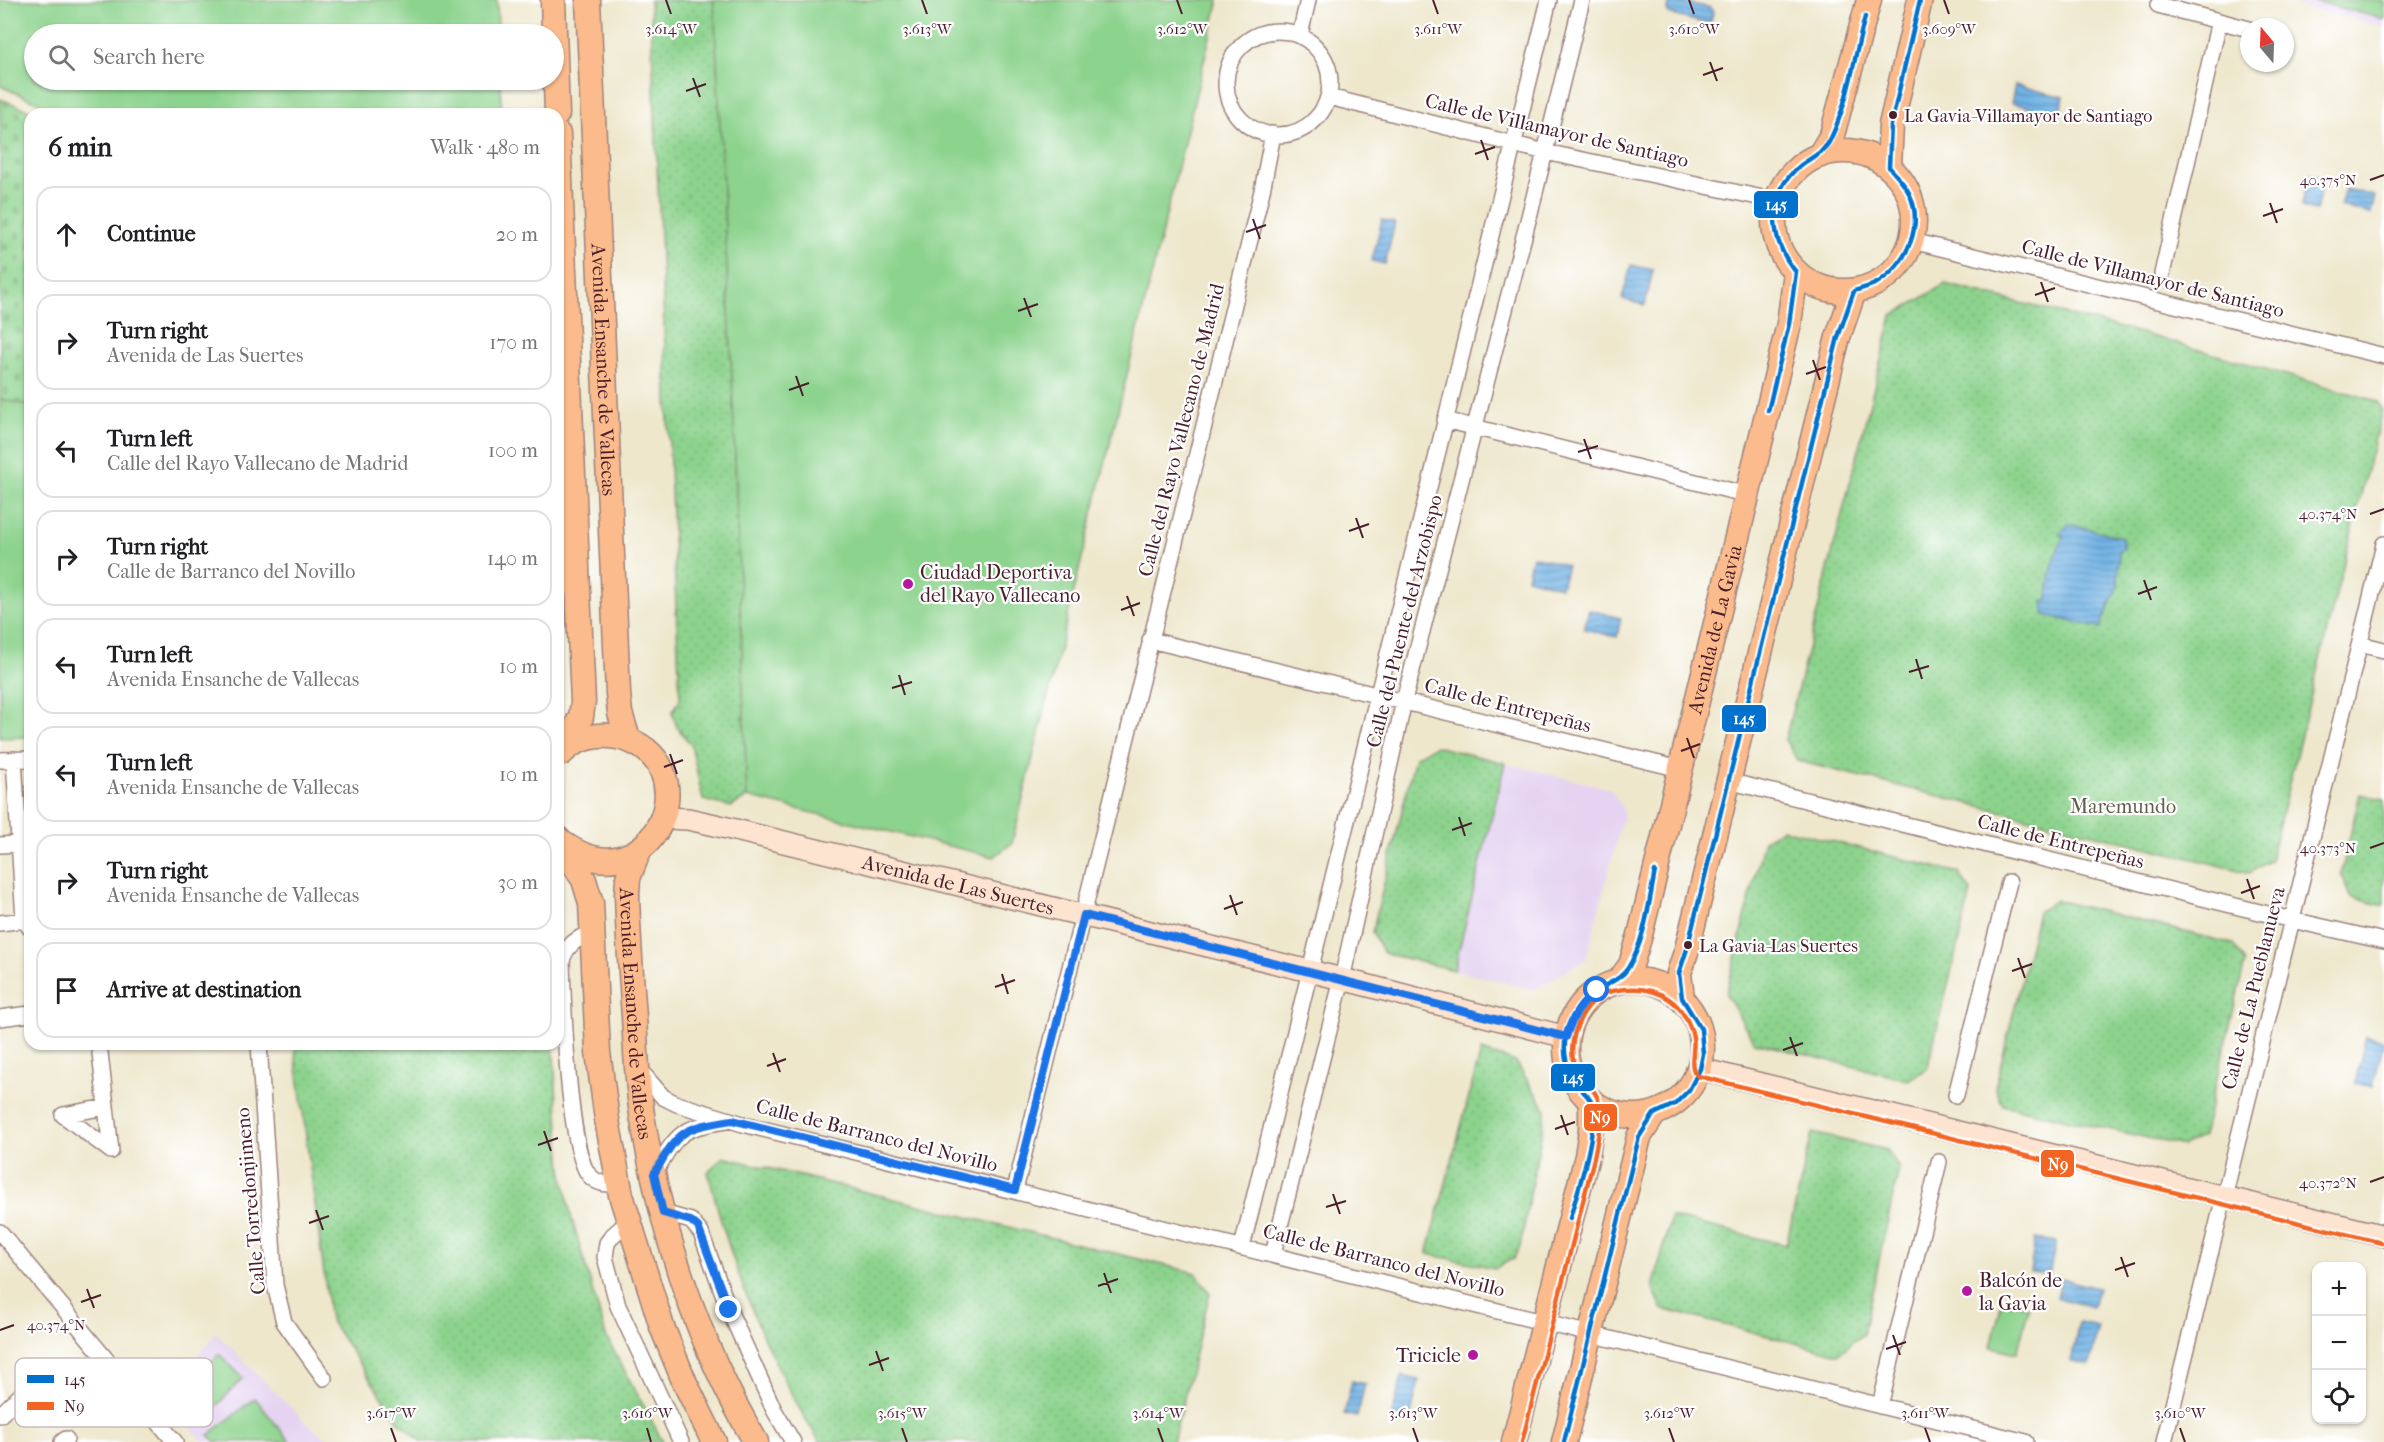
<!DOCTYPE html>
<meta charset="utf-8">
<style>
body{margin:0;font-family:"IM FELL French Canon",serif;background:#f2f2f2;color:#202124}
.controls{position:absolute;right:18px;bottom:18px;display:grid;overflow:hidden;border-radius:12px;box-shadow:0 2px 4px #0004}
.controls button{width:54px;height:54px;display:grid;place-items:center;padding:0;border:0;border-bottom:2px solid #e0e0e0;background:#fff;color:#202124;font:30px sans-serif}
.compass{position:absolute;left:2240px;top:18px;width:54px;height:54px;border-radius:50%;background:#fff;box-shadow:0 2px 4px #0004;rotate:341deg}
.stop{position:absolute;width:18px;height:18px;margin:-14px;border:4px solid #1a73e8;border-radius:50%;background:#fff}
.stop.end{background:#1a73e8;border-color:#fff;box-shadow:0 2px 6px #0008}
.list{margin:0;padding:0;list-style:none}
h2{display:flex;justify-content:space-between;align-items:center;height:78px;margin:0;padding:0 24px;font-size:26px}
h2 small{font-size:20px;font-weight:400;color:#757577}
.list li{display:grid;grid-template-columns:39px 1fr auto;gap:18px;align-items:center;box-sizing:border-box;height:96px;margin:0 12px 12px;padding:0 12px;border:2px solid #e0e0e0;border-radius:18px}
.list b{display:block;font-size:22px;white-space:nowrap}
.list p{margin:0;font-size:20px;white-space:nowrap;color:#757577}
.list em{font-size:20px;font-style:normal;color:#757577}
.icon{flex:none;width:33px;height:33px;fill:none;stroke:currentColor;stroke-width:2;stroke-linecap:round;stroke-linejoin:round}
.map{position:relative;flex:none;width:2384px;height:1442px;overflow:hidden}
.search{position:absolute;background:#fff;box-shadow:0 2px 4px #0004;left:24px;top:24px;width:540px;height:66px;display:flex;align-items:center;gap:15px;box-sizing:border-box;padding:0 21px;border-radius:33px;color:#757577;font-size:22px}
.panel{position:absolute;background:#fff;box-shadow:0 2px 4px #0004;left:24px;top:108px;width:540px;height:942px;border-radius:18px}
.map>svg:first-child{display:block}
.built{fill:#e5d3f1}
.green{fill:url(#green-dots);stroke:#6b795c;stroke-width:1.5}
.cemetery{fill:url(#cemetery-stones);stroke:#6b795c;stroke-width:1.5}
.pitch{fill:#8cd38d;stroke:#6b795c;stroke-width:1.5}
.water{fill:url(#water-rules);stroke:#5e6988;stroke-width:1.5}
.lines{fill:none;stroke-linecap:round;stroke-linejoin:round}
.street-casing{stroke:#9c837c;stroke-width:18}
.secondary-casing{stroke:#9c837c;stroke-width:24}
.primary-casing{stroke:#9c837c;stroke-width:27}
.street{stroke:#fff;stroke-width:15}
.secondary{stroke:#fde4d1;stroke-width:21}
.primary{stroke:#fbbb8c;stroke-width:24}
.bus-1-casing{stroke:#fff;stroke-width:9}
.bus-2-casing{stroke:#fff;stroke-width:9}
.bus-1{stroke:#0072ce;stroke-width:4.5}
.bus-2{stroke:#f26522;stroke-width:4.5}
.route{stroke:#1a73e8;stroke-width:8}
.ticks{fill:none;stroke:#4a1f2b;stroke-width:2}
.bus-dot{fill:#4a1f2b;stroke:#fff;stroke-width:2}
.poi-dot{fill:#b5179e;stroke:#fff;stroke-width:2}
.labels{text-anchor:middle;stroke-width:4.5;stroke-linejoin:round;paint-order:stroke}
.bus-label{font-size:18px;fill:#4a1f2b;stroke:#fff;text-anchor:start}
.street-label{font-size:20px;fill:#4a1f2b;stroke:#fff}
.poi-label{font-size:20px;fill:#4a1f2b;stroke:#fff;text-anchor:start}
.park-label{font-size:20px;fill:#615e4d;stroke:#fff}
.key{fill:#fff;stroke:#c9bcbf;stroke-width:1.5}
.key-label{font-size:16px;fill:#4a1f2b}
.ticks-label{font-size:15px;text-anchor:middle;fill:#4a1f2b;stroke:#fff;stroke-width:4.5;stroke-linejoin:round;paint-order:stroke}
.line-badge{stroke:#fff;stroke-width:2}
.badge-label{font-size:16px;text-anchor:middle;font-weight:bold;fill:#fff}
</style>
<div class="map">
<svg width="2384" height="1442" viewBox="0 0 2384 1442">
<defs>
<pattern id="green-dots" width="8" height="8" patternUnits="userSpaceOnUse" patternTransform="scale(1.5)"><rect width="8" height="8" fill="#8cd38d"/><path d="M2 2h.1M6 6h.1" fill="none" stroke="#7ab57a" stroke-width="1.8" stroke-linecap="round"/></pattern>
<pattern id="cemetery-stones" width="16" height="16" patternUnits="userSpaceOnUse" patternTransform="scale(1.5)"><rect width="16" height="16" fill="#8cd38d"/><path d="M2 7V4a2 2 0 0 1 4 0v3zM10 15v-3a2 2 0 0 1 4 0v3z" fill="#7ab57a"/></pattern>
<pattern id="water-rules" width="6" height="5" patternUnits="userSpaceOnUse" patternTransform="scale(1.5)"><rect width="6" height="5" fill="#71b3e5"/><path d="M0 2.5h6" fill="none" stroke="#5f91ba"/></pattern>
</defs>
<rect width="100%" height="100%" fill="#fff"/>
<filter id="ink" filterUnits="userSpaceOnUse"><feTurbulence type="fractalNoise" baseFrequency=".0167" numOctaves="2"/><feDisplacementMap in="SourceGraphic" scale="12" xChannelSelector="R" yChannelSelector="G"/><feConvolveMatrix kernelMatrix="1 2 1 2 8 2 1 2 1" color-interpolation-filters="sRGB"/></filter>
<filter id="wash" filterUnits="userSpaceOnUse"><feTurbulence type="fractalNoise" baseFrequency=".008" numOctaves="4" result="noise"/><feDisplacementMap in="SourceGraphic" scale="24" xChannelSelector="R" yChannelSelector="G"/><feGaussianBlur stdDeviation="1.35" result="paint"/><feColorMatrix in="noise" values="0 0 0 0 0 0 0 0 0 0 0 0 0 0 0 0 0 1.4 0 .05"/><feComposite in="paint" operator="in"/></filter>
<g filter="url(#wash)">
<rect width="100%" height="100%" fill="#eee7cc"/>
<!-- built -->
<path class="built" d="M2276,0h108v27z
M1505,763l106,26 13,23 -38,147 -52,31 -80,-20z
M216,1333l89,89 26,20h-128l-38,-45z"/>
<!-- green -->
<path class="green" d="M650,0h64l18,372 15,425 -16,10 -28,-7 -12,-55 -14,-18 -5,-14 8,-14z
M1945,284l199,50 233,67 5,9 -112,450 -20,13 -452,-112 -13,-21 107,-424z
M1435,746l70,17 -51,207 -70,-17 -12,-20 43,-176z
M2360,794l24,5v107l-34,-9 -9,-23z
M1783,829l176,44 12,19 -44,177 -19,11 -154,-38 -28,-48 38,-154z
M2056,900l177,44 12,19 -42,173 -20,10 -180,-41 -8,-17 43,-176z
M294,1044h259l9,125 9,47 35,120 57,106h-241l-23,-20 -69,-102z
M1481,1051l35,11 30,48 -26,137 -7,12 -18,9 -68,-14z
M1812,1133l75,17 12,19 -36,165 -25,20 -176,-45 -9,-21 18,-71 115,28z
M723,1157l473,116 14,20 -37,149h-353c-53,-82 -89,-176 -112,-270z"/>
<!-- cemetery -->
<path class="cemetery" d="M0,99l39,15h-9v292l-30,-7z"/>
<!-- pitch -->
<path class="pitch" d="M0,0h497l1,34h-464v46h466l2,34h-437l-65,-28z
M714,0h505l-207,843 -18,14 -247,-60 -15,-425z
M2310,0h74v19z
M0,399l30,7v331l-30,1z
M2002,1301l27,6 -12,46 -26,-6z
M219,1354l24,24 -38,40 -25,-23z
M255,1398l35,44h-74l-7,-7z"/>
<!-- water -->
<path class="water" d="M1671,0l40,8 2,4 -2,10 -4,2 -38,-10 -2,-3z
M2015,85l49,12 -4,18 -49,-12z
M2309,174l15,4 -8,33 -15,-4z
M2345,189l30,7 -4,18 -31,-8z
M1382,220l13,3 -10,41 -13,-3z
M1631,265l22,5 -8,35 -23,-6z
M2068,524l54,13 2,12 -5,1 -1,35 -18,43 -55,-13 -2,-14h5c1,-24 5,-43 16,-65l-5,-2z
M1532,556l35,9 -6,22 -34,-9z
M1589,610l32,8 -4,19 -33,-8z
M2366,1036l18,4 -11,47 -18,-4z
M2035,1239l21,3 -7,33 -19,-3z
M2062,1279l36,9 -5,19 -36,-9z
M2079,1322l19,4 -8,39 -19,-3z
M1402,1376l17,4 -9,40 -18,-4z
M1352,1381l13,3 -8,33 -13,-3z"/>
</g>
<g filter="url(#ink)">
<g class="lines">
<!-- street casing -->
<g class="street-casing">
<path id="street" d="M2158,5l91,24
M1226 83a52 52 0 1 1 104 0a52 52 0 1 1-104 0Z
M1300,35l8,-35
M1329,97l216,55 232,49
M1912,241l472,115
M2162,274l57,-253
M1445,420l303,75
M1150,640l530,129
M2360,644l24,6
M14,759l10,161 6,8
M0,760l30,-1
M1728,781l564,139 92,21
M0,845l18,-1
M0,923l24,-3
M593,931c-14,7 -27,13 -31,30 1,36 6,194 28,215 8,9 18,8 30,8
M0,1018l30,-4
M99,1044l12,107
M259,1044l16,241 9,37 40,56
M637,1067l26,30 14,7 66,20 1283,318
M1956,1095l53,-213
M106,1107l-43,8 48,36
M654,1174c23,-40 25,-46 72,-53
M1015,1190l247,-999 11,-57
M663,1213l28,8 10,12 28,77 45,100 19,32
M628,1222l-15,13 -6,8 -2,14 13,49 63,136
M0,1232l175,210
M1242,1247l307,-1247
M1273,1254l69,-275 62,-278 127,-492 51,-209
M1880,1406l59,-244
M0,1415l21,-20
M62,1442l4,-3
M2164,1442l220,-898"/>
</g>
<!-- secondary casing -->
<g class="secondary-casing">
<g id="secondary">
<path id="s1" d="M664,818l24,1 27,6 627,154 224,58"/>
<path d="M1700,1069l684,167"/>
</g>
</g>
<!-- primary casing -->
<g class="primary-casing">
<g id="primary">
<path d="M553,0l4,114"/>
<path id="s2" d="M588,0l30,693 2,20 8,26"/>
<path d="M558,134l25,568 -2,15 -15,31"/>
<circle cx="1844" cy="221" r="70"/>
<path d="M1820,155l12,-20 37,-135"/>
<path d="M1889,167l2,-42 29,-125"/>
<path d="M558,839l26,41 7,23 7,149 9,68 14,75 41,132 23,56 29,59"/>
<path d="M561,842c93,69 153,-85 56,-105 -19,-4 -42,1 -55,16"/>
<path id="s3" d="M639,850l-11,28 -1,16c1,41 4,82 7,123 2,35 3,69 9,104 18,111 55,224 113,321"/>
<circle cx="1634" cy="1048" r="68"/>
<path id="s4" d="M1619,981l12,-16 9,-30 149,-611 7,-52"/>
<path d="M1682,998l-3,-25 8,-24 151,-612 16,-46"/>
<path d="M1514,1442l73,-286 4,-26v-28"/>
<path d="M1564,1442l75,-305 15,-23"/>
</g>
</g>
<!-- street -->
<use href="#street" class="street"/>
<!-- secondary -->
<use href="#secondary" class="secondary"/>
<!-- primary -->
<use href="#primary" class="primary"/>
<!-- bus-1 casing -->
<g class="bus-1-casing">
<path id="bus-1" d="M1768,411l21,-87 7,-52c-27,-32 -31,-79 5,-107 12,-9 24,-13 30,-27 18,-38 23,-81 34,-121
M1570,1218c7,-25 30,-93 21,-116 -2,-6 -8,-10 -11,-14 -12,-14 -18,-34 -14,-52 4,-19 16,-37 33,-47 11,-7 22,-10 29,-21 17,-27 21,-66 27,-97
M1564,1442l75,-305 15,-23 21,-10 14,-14 11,-21 3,-15 -2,-25 -19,-31 -3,-25 8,-24 151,-612 16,-46c9,-3 19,-5 26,-10 28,-19 44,-57 29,-88 -5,-10 -13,-18 -20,-26l2,-42 29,-125"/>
</g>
<!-- bus-2 casing -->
<g class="bus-2-casing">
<path id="bus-2" d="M1522,1442l72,-284c3,-17 9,-37 5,-55 -2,-14 -17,-21 -23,-33 -12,-27 6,-72 36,-79 20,-4 40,-4 57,8 12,8 21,24 24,38 3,12 -6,31 5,39l684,167"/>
</g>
<!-- bus-1 -->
<use href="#bus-1" class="bus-1"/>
<!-- bus-2 -->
<use href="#bus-2" class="bus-2"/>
</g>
</g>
<g class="lines" filter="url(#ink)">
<!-- route -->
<path class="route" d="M729,1310l-31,-83 -7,-6 -28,-8 -9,-39c25,-44 28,-46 78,-54l283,70 69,-275 482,122c6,-20 15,-33 31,-47"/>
</g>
<!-- ticks -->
<path class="ticks" d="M666,0l5,14M922,0l5,14M1177,0l5,14M1433,0l5,14M1689,0l5,14M1944,0l5,14M1710,62l7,19M1703,75l20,-7M693,78l7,19M686,91l20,-7M1481,140l7,20M1475,154l20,-7M2370,180l14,-5M2270,203l7,20M2263,216l20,-7M1253,219l7,20M1246,232l20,-7M2041,282l7,20M2035,295l20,-7M1024,298l7,19M1018,311l20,-7M1813,360l7,20M1806,374l20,-7M796,376l7,20M789,390l20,-7M1584,439l7,20M1578,452l20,-6M2370,514l14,-5M1356,518l7,20M1349,531l20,-7M2144,580l7,20M2138,594l19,-7M1127,596l7,20M1121,610l19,-7M1916,659l6,20M1909,672l20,-6M899,675l6,20M892,688l20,-6M1687,738l7,20M1681,751l19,-7M670,754l7,20M664,767l19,-7M1459,817l6,19M1452,830l20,-7M2370,848l14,-5M2247,879l7,20M2241,893l19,-7M1230,895l7,20M1224,909l19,-7M2018,958l7,20M2012,971l20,-7M1002,974l6,20M995,987l20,-7M1790,1037l7,19M1783,1050l20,-7M773,1053l7,19M767,1066l19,-7M1561,1115l7,20M1555,1129l20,-7M544,1131l7,20M538,1145l20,-7M2370,1182l14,-5M1333,1194l7,20M1326,1207l20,-6M316,1210l7,20M309,1223l20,-7M2121,1257l7,20M2115,1270l20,-7M1104,1273l7,20M1098,1286l20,-7M87,1289l7,19M81,1302l20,-7M0,1330l14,-5M1893,1335l7,20M1886,1349l20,-7M876,1351l7,20M869,1365l20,-7M391,1428l5,14M647,1428l4,14M902,1428l5,14M1158,1428l5,14M1413,1428l5,14M1669,1428l5,14M1925,1428l5,14M2180,1428l5,14"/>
<!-- markers -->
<g class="bus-dot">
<circle cx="1893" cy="115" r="5"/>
<circle cx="1688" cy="945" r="5"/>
</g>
<g class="poi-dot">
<circle cx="908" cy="584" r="6"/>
<circle cx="1967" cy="1291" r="6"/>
<circle cx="1473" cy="1355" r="6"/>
</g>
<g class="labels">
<!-- bus labels -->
<g class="bus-label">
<text x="1904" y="122">La Gavia-Villamayor de Santiago</text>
<text x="1699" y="952">La Gavia-Las Suertes</text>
</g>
<!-- street labels -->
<g class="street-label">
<text transform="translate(1557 130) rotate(13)" y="7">Calle de Villamayor de Santiago</text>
<text transform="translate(2153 278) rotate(14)" y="7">Calle de Villamayor de Santiago</text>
<text dy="7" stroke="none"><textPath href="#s2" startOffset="370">Avenida Ensanche de Vallecas</textPath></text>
<text transform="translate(1181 430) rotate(-76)" y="7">Calle del Rayo Vallecano de Madrid</text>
<text transform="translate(1404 621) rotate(-76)" y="7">Calle del Puente del Arzobispo</text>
<text dy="7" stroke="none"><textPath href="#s4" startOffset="366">Avenida de La Gavia</textPath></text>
<text transform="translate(1508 705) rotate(14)" y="7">Calle de Entrepeñas</text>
<text transform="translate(2061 841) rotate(14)" y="7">Calle de Entrepeñas</text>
<text dy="7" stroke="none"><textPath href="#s1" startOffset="302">Avenida de Las Suertes</textPath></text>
<text transform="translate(2253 988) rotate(-76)" y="7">Calle de La Pueblanueva</text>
<text dy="7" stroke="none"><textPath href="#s3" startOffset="166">Avenida Ensanche de Vallecas</textPath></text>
<text transform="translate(877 1135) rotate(14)" y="7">Calle de Barranco del Novillo</text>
<text transform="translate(250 1201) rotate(-95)" y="7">Calle Torredonjimeno</text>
<text transform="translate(1384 1260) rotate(14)" y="7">Calle de Barranco del Novillo</text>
</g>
<!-- poi labels -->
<g class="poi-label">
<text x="920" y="579">Ciudad Deportiva<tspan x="920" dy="23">del Rayo Vallecano</tspan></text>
<text x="1979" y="1287">Balcón de<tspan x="1979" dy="23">la Gavia</tspan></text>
<text x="1461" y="1362" text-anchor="end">Tricicle</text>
</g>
<!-- park labels -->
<g class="park-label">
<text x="2123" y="813">Maremundo</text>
</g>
</g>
<!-- legend -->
<rect x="15" y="1358" width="198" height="69" rx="9" class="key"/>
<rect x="27" y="1375" width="27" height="8" fill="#0072ce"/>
<rect x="27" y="1402" width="27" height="8" fill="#f26522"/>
<g class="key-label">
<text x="64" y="1385">145</text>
<text x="64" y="1412">N9</text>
</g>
<g class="ticks-label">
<text x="671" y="34">3.614°W</text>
<text x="927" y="34">3.613°W</text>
<text x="1182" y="34">3.612°W</text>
<text x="1438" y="34">3.611°W</text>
<text x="1694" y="34">3.610°W</text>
<text x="1949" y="34">3.609°W</text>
<text x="2328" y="185">40.375°N</text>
<text x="2328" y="519">40.374°N</text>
<text x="2328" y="853">40.373°N</text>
<text x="2328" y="1188">40.372°N</text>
<text x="56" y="1330">40.374°N</text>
<text x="391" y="1418">3.617°W</text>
<text x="647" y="1418">3.616°W</text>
<text x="902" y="1418">3.615°W</text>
<text x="1158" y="1418">3.614°W</text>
<text x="1413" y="1418">3.613°W</text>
<text x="1669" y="1418">3.612°W</text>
<text x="1925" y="1418">3.611°W</text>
<text x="2180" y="1418">3.610°W</text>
</g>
<g class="line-badge">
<rect x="1753" y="190" width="46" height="29" rx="6" fill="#0072ce"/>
<rect x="1721" y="704" width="46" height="29" rx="6" fill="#0072ce"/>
<rect x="1550" y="1063" width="46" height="29" rx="6" fill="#0072ce"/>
<rect x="1583" y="1103" width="35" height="29" rx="6" fill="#f26522"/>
<rect x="2040" y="1149" width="35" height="29" rx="6" fill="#f26522"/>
</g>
<g class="badge-label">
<text x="1776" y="210">145</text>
<text x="1744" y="724">145</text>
<text x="1573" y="1083">145</text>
<text x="1600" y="1123">N9</text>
<text x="2058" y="1170">N9</text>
</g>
</svg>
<div class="controls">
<button>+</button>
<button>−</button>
<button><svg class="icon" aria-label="locate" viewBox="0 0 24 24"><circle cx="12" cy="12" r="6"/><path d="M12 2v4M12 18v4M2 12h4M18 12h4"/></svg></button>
</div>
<svg class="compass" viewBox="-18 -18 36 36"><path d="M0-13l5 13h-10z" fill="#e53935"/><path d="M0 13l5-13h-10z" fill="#757577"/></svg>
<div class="stop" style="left:1597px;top:990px"></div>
<div class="stop end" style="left:729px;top:1310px"></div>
<div class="search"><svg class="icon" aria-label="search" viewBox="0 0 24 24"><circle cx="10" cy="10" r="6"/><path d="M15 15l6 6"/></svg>Search here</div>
<section class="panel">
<h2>6 min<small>Walk · 480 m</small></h2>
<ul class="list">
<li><svg class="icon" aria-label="ahead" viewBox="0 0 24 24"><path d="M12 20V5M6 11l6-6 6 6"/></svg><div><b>Continue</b></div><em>20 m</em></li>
<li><svg class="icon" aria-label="right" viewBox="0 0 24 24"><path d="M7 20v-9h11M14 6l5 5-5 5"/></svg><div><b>Turn right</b><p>Avenida de Las Suertes</p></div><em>170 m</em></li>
<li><svg class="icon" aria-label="left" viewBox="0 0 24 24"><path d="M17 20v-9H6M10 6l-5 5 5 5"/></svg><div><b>Turn left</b><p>Calle del Rayo Vallecano de Madrid</p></div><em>100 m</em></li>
<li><svg class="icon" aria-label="right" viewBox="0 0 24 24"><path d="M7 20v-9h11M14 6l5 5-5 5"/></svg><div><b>Turn right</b><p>Calle de Barranco del Novillo</p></div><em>140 m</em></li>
<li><svg class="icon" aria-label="left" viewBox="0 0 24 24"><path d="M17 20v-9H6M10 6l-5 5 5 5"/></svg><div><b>Turn left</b><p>Avenida Ensanche de Vallecas</p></div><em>10 m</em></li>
<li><svg class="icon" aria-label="left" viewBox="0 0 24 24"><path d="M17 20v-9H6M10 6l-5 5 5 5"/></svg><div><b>Turn left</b><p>Avenida Ensanche de Vallecas</p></div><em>10 m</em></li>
<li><svg class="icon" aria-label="right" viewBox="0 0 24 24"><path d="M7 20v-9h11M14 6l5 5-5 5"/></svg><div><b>Turn right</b><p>Avenida Ensanche de Vallecas</p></div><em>30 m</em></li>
<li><svg class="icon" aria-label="arrive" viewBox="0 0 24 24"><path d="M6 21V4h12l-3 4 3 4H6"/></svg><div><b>Arrive at destination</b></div></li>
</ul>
</section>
</div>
